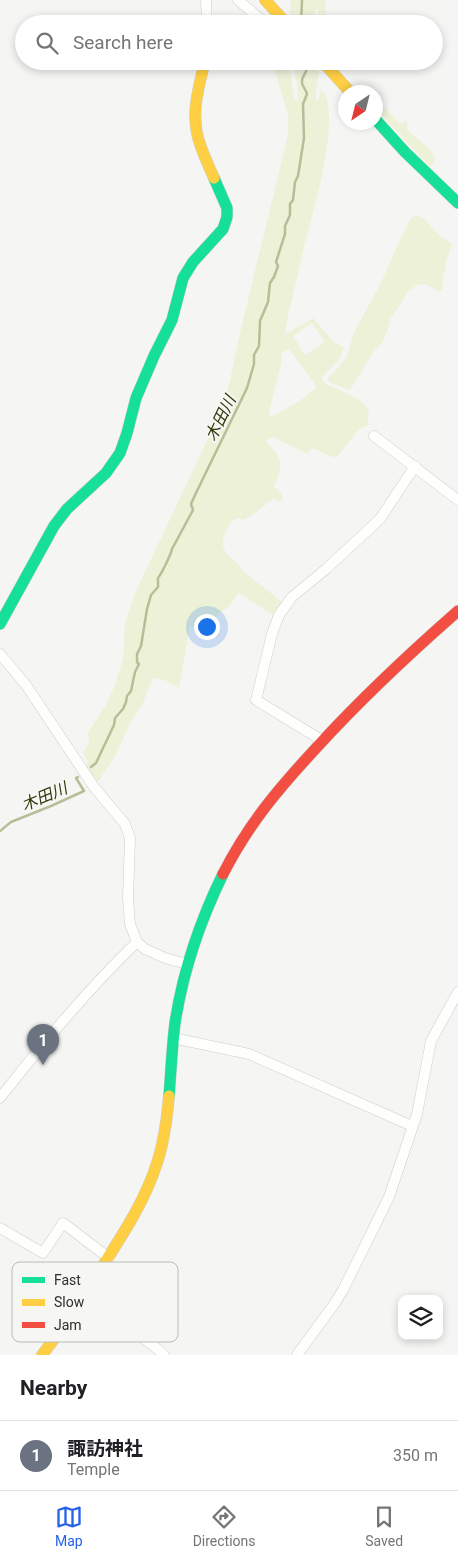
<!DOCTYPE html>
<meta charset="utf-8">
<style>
body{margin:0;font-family:Roboto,"Noto Sans JP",sans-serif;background:#f2f2f2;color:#202124}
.controls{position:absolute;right:15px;bottom:15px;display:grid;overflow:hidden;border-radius:10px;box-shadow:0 2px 8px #0003}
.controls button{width:45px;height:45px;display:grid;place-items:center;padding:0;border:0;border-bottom:1px solid #e0e0e0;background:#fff;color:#202124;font:25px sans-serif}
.compass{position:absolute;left:338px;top:85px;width:45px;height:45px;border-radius:50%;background:#fff;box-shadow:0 2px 8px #0003;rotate:215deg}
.you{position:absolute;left:206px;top:626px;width:18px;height:18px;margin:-12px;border:4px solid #fff;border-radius:50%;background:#1a73e8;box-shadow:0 0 0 8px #1a73e833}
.badge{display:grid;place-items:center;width:32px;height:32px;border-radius:50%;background:#2563eb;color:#fff;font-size:16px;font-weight:700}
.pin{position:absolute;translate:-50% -41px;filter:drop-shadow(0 1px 2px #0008)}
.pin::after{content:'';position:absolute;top:26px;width:18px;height:15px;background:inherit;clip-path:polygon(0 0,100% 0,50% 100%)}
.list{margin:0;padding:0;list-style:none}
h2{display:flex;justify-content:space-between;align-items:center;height:65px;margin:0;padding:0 20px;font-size:21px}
h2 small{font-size:16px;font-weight:400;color:#757577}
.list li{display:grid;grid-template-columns:32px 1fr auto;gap:15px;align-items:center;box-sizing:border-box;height:70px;padding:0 20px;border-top:1px solid #e0e0e0}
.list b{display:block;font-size:19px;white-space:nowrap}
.list p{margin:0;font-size:16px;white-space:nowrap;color:#757577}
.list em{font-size:16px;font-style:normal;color:#757577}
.icon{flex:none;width:28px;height:28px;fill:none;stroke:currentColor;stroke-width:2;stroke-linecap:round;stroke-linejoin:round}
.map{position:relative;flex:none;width:458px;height:1355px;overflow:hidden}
.search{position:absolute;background:#fff;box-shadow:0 2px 8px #0003;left:15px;right:15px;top:15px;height:55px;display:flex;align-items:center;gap:12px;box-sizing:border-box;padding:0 18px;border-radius:28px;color:#757577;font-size:19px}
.sheet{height:135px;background:#fff}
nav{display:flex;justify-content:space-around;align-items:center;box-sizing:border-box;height:70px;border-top:1px solid #e0e0e0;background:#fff;font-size:14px;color:#757577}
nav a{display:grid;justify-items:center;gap:2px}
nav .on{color:#2563eb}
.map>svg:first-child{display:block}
.green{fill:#edf1d8;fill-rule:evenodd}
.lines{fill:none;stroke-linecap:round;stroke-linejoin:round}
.stream{stroke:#b8bd97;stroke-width:2.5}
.street-casing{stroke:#cdcdcb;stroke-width:11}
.fast-casing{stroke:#cdcdcb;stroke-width:12}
.slow-casing{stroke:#cdcdcb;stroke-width:12}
.jam-casing{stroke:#cdcdcb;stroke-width:12}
.street{stroke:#fefefd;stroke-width:10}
.fast{stroke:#16e098;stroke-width:11}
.slow{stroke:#ffcf43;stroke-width:11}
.jam{stroke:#f24e42;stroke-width:11}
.labels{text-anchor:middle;stroke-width:4.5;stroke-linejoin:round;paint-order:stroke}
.water-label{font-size:16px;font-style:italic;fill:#33360c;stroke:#f6f7f2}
.key{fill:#f6f7f2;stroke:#babbb7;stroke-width:1}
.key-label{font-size:14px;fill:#2e2e2c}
</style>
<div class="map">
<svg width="458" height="1355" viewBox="0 0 458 1355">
<rect width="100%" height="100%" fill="#f5f6f3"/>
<!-- green -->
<path class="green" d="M291,0h34v8l3,16h-8l-2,-15 -3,1 2,14h-18l-9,-10z
M272,61h17l5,38 4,1 -1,-15 -4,-24h16l10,11 -3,17v11h3l1,-9 5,2c14,33 -12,118 -21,154 -6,26 -12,52 -18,79v8l27,-16 21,24 10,6 -5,12 -17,17v3c3,5 8,6 13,8 9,4 31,13 33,22 2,6 0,11 -1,16l-8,3 -22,28c-10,1 -17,-9 -27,-8l-2,5 -35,-17 -5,2 -2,3c18,16 17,23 8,45l8,7v6l-2,2 -7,-3 -22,17 -8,4 -4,-2 -4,1 -5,4 -7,16v7l3,7 12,11 5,7 39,31 -9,13 -34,-22c-5,4 -6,9 -10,13 -4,5 -10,5 -13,11l3,7 -9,16 -20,-14 -11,62 -12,-7 -14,-3 -10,25 -12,18 -15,33 -18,28 -13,-16 3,-4 -5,-10 7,-11 -2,-3 1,-1 -2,-3 20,-31 8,-18 8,-26 2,-36 10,-30 87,-184 7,-24 10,-48 49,-202v-20zM312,323l13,19 -20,13 -12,-19zM289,349l28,38c-14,12 -29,22 -47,30l-1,-5 12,-48 1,-11z
M376,100l24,23h3l3,-3 2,5 -1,5 24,20 4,10 -5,7 -54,-58z
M415,216c10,0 13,8 20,15 4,5 11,9 17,13l-7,20 1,5 -3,4v15l-4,4 -14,-8 -8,1 -9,7 -18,28 -3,12 -6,12 -6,6 -25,40 -19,-7 -4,-4 16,-17 5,-9 6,-21 27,-49 16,-37 14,-28z"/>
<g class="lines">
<!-- stream -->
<path class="stream" d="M301,24l1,-24
M91,767l5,-4 18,-38 1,-7 8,-9 3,-7 1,-6 4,-5 4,-19 4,-8 -2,-2v-8l4,-8 6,-37 4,-14 7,-8v-9c4,-5 13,-24 14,-29l21,-39 -2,-6 5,-11 51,-105 7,-24v-9l5,-9 1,-25 8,-19 2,-19 4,-6 4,-11 -2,-4 9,-28v-8l5,-11v-11l3,-4 2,-18 3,-6 6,-38 -1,-34 4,-10c-1,-4 -4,-7 -5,-11 -1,-9 7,-9 5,-20l-5,-2
M0,831l11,-9 40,-16 33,-15 -8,-13 2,-1"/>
<!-- street casing -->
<g class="street-casing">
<path id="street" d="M206,0l1,24
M238,0l28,24
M374,436l84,64
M0,654l26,31 68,102 31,37 5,14 -2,60 2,26 7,18 8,7 20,9 22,6
M323,741l-67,-41 16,-66 7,-19 13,-18 34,-28 54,-50 35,-53
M173,1038l76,16 163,72
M0,1098c43,-55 87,-108 137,-156
M0,1228l43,25 20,-30 46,35
M84,1296l71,51 9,8
M297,1355l38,-52 8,-13 46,-93 28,-83 14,-73 27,-49"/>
</g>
<!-- fast casing -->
<g class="fast-casing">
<path id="fast" d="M376,120l29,32 53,51
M0,624l54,-98 13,-17 39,-36 14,-20 7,-20 9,-35 18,-42 18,-36 11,-42 10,-16 30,-33 4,-12v-9l-13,-30
M169,1096c2,-24 3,-49 6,-73 8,-52 25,-102 48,-149"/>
</g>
<!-- slow casing -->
<g class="slow-casing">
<path id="slow" d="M265,0l22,24
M205,61c-6,25 -14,51 -7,77 4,13 10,27 16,40
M322,61l28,31
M42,1355c22,-28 41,-58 60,-88 21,-33 43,-66 55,-104 7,-21 10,-44 12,-67"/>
</g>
<!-- jam casing -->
<g class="jam-casing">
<path id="jam" d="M223,874c26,-51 56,-86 95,-128 44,-48 91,-92 140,-135"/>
</g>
<!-- street -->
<use href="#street" class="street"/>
<!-- fast -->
<use href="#fast" class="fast"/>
<!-- slow -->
<use href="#slow" class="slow"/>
<!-- jam -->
<use href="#jam" class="jam"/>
</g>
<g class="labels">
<!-- water labels -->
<g class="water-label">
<text transform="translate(220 418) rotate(-64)" y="6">木田川</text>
<text transform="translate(44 796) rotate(-23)" y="6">木田川</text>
</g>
</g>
<!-- legend -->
<rect x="12" y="1262" width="166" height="80" rx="8" class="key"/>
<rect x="22" y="1277" width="23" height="6" fill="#16e098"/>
<rect x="22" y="1299" width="23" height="7" fill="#ffcf43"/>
<rect x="22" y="1322" width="23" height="6" fill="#f24e42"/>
<g class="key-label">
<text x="54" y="1285">Fast</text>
<text x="54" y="1307">Slow</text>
<text x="54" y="1330">Jam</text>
</g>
</svg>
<div class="controls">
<button><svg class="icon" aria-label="layers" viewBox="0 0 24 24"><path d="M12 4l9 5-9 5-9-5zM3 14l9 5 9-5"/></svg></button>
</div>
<svg class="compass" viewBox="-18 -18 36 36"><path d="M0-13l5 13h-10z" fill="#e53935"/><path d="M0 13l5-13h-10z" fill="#757577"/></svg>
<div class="you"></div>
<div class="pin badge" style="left:43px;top:1065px;background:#6b7280">1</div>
<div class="search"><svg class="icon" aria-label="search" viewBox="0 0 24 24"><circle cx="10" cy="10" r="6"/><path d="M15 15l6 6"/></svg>Search here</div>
</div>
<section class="sheet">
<h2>Nearby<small></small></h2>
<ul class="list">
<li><span class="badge" style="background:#6b7280">1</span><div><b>諏訪神社</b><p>Temple</p></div><em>350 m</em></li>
</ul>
</section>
<nav>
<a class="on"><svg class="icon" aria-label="map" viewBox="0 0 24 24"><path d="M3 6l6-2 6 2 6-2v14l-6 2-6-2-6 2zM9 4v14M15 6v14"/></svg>Map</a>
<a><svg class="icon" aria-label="directions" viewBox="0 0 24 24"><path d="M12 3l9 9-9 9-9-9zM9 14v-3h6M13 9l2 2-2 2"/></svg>Directions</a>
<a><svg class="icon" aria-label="saved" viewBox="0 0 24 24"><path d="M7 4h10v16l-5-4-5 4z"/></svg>Saved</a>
</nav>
